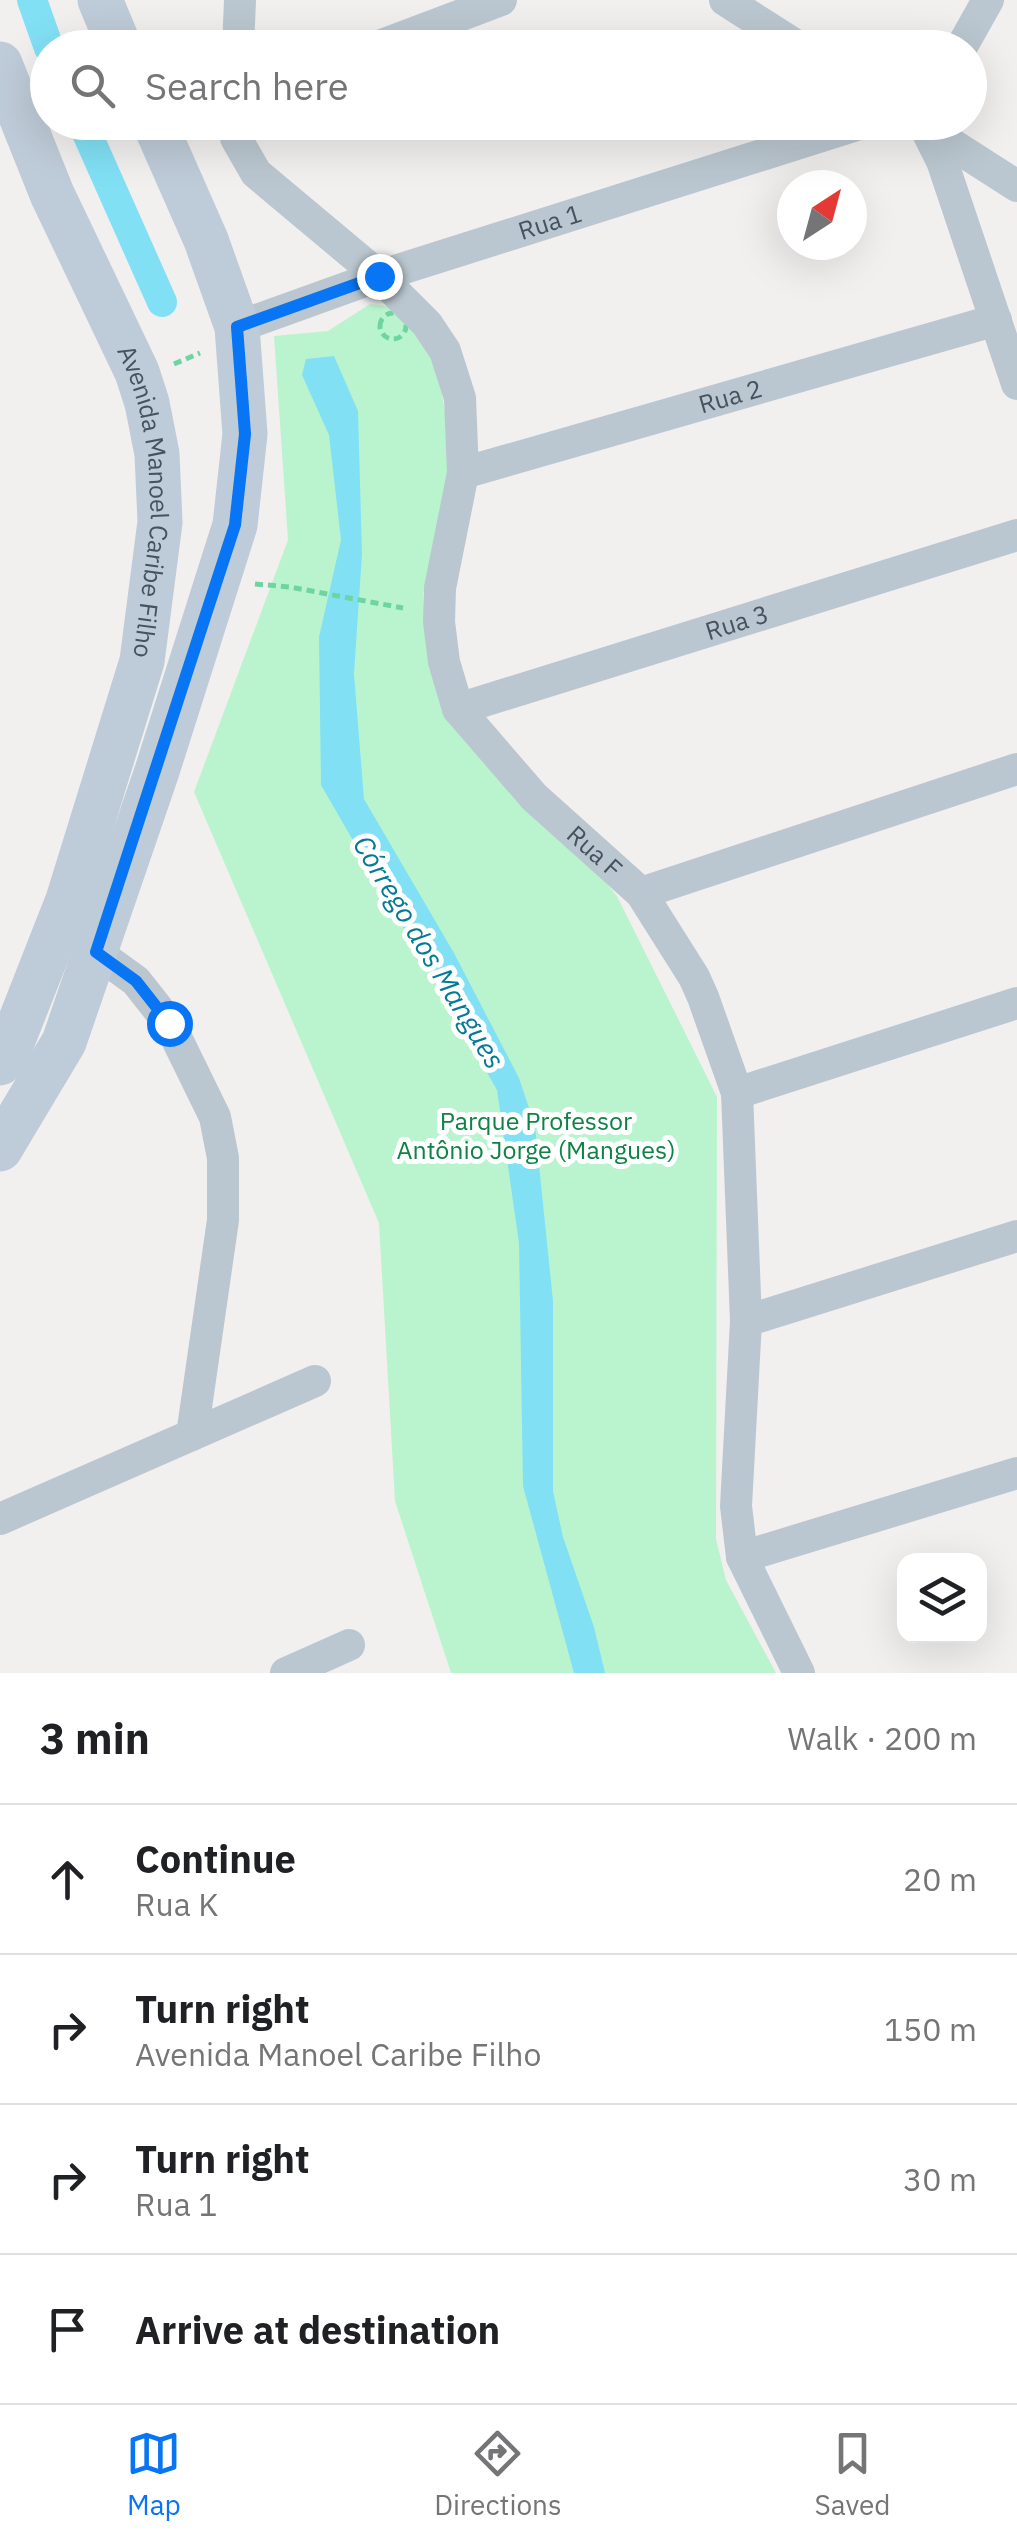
<!DOCTYPE html>
<meta charset="utf-8">
<style>
body{margin:0;font-family:"IBM Plex Sans",sans-serif;background:#f6f6f6;color:#202124}
.controls{position:absolute;right:30px;bottom:30px;display:grid;overflow:hidden;border-radius:20px;box-shadow:0 10px 40px #0002}
.controls button{width:90px;height:90px;display:grid;place-items:center;padding:0;border:0;border-bottom:2px solid #e0e0e0;background:#fff;color:#202124;font:50px sans-serif}
.compass{position:absolute;left:777px;top:170px;width:90px;height:90px;border-radius:50%;background:#fff;box-shadow:0 10px 40px #0002;rotate:36deg}
.stop{position:absolute;width:30px;height:30px;margin:-22px;border:8px solid #0775f4;border-radius:50%;background:#fff}
.stop.end{background:#0775f4;border-color:#fff;box-shadow:0 2px 10px #0008}
.list{margin:0;padding:0;list-style:none}
h2{display:flex;justify-content:space-between;align-items:center;height:130px;margin:0;padding:0 40px;font-size:42px}
h2 small{font-size:32px;font-weight:400;color:#757577}
.list li{display:grid;grid-template-columns:65px 1fr auto;gap:30px;align-items:center;box-sizing:border-box;height:150px;padding:0 40px;border-top:2px solid #e0e0e0}
.list b{display:block;font-size:38px;white-space:nowrap}
.list p{margin:0;font-size:32px;white-space:nowrap;color:#757577}
.list em{font-size:32px;font-style:normal;color:#757577}
.icon{flex:none;width:55px;height:55px;fill:none;stroke:currentColor;stroke-width:2;stroke-linecap:round;stroke-linejoin:round}
.map{position:relative;flex:none;width:1017px;height:1673px;overflow:hidden}
.search{position:absolute;background:#fff;box-shadow:0 10px 40px #0002;left:30px;right:30px;top:30px;height:110px;display:flex;align-items:center;gap:25px;box-sizing:border-box;padding:0 35px;border-radius:55px;color:#757577;font-size:38px}
.sheet{height:730px;background:#fff}
nav{display:flex;justify-content:space-around;align-items:center;box-sizing:border-box;height:140px;border-top:2px solid #e0e0e0;background:#fff;font-size:28px;color:#757577}
nav a{display:grid;justify-items:center;gap:5px}
nav .on{color:#0775f4}
.map>svg:first-child{display:block}
.green{fill:#baf4ce}
.water{fill:#82e0f5}
.lines{fill:none;stroke-linecap:round;stroke-linejoin:round}
.canal{stroke:#82e0f5;stroke-width:30}
.path{stroke:#6ed5a0;stroke-width:5;stroke-dasharray:8 5;stroke-linecap:butt}
.minor{stroke:#bbc7d0;stroke-width:32}
.secondary{stroke:#becbd8;stroke-width:45}
.route{stroke:#0775f4;stroke-width:12}
.labels{text-anchor:middle;stroke-width:10;stroke-linejoin:round;paint-order:stroke}
.street-label{font-size:25px;fill:#45535f;stroke:#fff}
.park-label{font-size:25px;fill:#0e8345;stroke:#fff}
.water-label{font-size:28px;font-style:italic;fill:#037b96;stroke:#fff}
</style>
<div class="map">
<svg width="1017" height="1673" viewBox="0 0 1017 1673">
<rect width="100%" height="100%" fill="#f2efef"/>
<!-- green -->
<path class="green" d="M370,304l30,4 20,23 18,41 12,66 -4,65 -23,91 6,75 188,227 100,201 -1,442 10,41 50,93h-325l-56,-172 -16,-278 -185,-431 94,-252 -14,-204 54,-5z"/>
<!-- water -->
<path class="water" d="M334,356l24,55 4,143 -8,120 10,125 90,154 65,125 16,48 18,175v190l10,46 31,90 11,46h-31l-51,-187 -4,-243 -22,-153 -176,-305 -2,-148 22,-97 -12,-105 -27,-60 4,-16z"/>
<g class="lines">
<!-- canal -->
<path class="canal" d="M32,0l17,48
M82,122l80,180"/>
<!-- path -->
<path class="path" d="M380 326a13 13 0 1 1 26 0a13 13 0 1 1-26 0Z
M174,364l26,-11
M255,584l35,3 113,21"/>
<!-- minor -->
<g class="minor">
<path d="M725,0l75,48"/>
<path d="M238,48l2,-48"/>
<path d="M374,48l127,-48"/>
<path d="M961,48l27,-48"/>
<path id="s1" d="M235,122l1,16 20,35 123,103 48,48 18,27 15,47 3,75 -23,115 -1,34 5,40 14,47 76,88 107,96 53,84 9,20 34,96 9,228 -10,185 6,51 57,116"/>
<path d="M925,127l17,34 75,223"/>
<path d="M928,129l89,57"/>
<path id="s2" d="M237,327l142,-51 487,-154"/>
<path id="s3" d="M463,473l533,-153"/>
<path id="s4" d="M458,709l559,-174"/>
<path d="M641,893l376,-124"/>
<path d="M96,952l40,29 33,42 46,94 8,41v62l-31,215"/>
<path d="M737,1093l280,-90"/>
<path d="M746,1321l271,-85"/>
<path d="M0,1519l315,-138"/>
<path d="M742,1557l275,-84"/>
<path d="M286,1673l63,-28"/>
</g>
<!-- secondary -->
<g class="secondary">
<path d="M100,0l20,48"/>
<path id="s5" d="M0,64l52,130 85,178 10,31 10,51 3,68 -18,139 -74,239 -57,145 -11,18"/>
<path d="M0,1149l64,-107 93,-271 78,-246 10,-91 -8,-107 -31,-87 -52,-118"/>
</g>
</g>
<g class="lines">
<!-- route -->
<path class="route" d="M169,1023l-33,-42 -40,-29 139,-427 10,-91 -8,-107 142,-51"/>
</g>
<g class="labels">
<!-- street labels -->
<g class="street-label">
<text dy="9" stroke="none"><textPath href="#s2" startOffset="330">Rua 1</textPath></text>
<text dy="9" stroke="none"><textPath href="#s3" startOffset="278">Rua 2</textPath></text>
<text dy="9" stroke="none"><textPath href="#s5" startOffset="468">Avenida Manoel Caribe Filho</textPath></text>
<text dy="9" stroke="none"><textPath href="#s4" startOffset="292">Rua 3</textPath></text>
<text dy="9" stroke="none"><textPath href="#s1" startOffset="880">Rua F</textPath></text>
</g>
<!-- park labels -->
<g class="park-label">
<text x="536" y="1130">Parque Professor<tspan x="536" dy="29">Antônio Jorge (Mangues)</tspan></text>
</g>
<!-- water labels -->
<g class="water-label">
<text transform="translate(429 952) rotate(59)" y="10">Córrego dos Mangues</text>
</g>
</g>
</svg>
<div class="controls">
<button><svg class="icon" aria-label="layers" viewBox="0 0 24 24"><path d="M12 4l9 5-9 5-9-5zM3 14l9 5 9-5"/></svg></button>
</div>
<svg class="compass" viewBox="-18 -18 36 36"><path d="M0-13l5 13h-10z" fill="#e53935"/><path d="M0 13l5-13h-10z" fill="#757577"/></svg>
<div class="stop" style="left:169px;top:1023px"></div>
<div class="stop end" style="left:379px;top:276px"></div>
<div class="search"><svg class="icon" aria-label="search" viewBox="0 0 24 24"><circle cx="10" cy="10" r="6"/><path d="M15 15l6 6"/></svg>Search here</div>
</div>
<section class="sheet">
<h2>3 min<small>Walk · 200 m</small></h2>
<ul class="list">
<li><svg class="icon" aria-label="ahead" viewBox="0 0 24 24"><path d="M12 20V5M6 11l6-6 6 6"/></svg><div><b>Continue</b><p>Rua K</p></div><em>20 m</em></li>
<li><svg class="icon" aria-label="right" viewBox="0 0 24 24"><path d="M7 20v-9h11M14 6l5 5-5 5"/></svg><div><b>Turn right</b><p>Avenida Manoel Caribe Filho</p></div><em>150 m</em></li>
<li><svg class="icon" aria-label="right" viewBox="0 0 24 24"><path d="M7 20v-9h11M14 6l5 5-5 5"/></svg><div><b>Turn right</b><p>Rua 1</p></div><em>30 m</em></li>
<li><svg class="icon" aria-label="arrive" viewBox="0 0 24 24"><path d="M6 21V4h12l-3 4 3 4H6"/></svg><div><b>Arrive at destination</b></div></li>
</ul>
</section>
<nav>
<a class="on"><svg class="icon" aria-label="map" viewBox="0 0 24 24"><path d="M3 6l6-2 6 2 6-2v14l-6 2-6-2-6 2zM9 4v14M15 6v14"/></svg>Map</a>
<a><svg class="icon" aria-label="directions" viewBox="0 0 24 24"><path d="M12 3l9 9-9 9-9-9zM9 14v-3h6M13 9l2 2-2 2"/></svg>Directions</a>
<a><svg class="icon" aria-label="saved" viewBox="0 0 24 24"><path d="M7 4h10v16l-5-4-5 4z"/></svg>Saved</a>
</nav>
